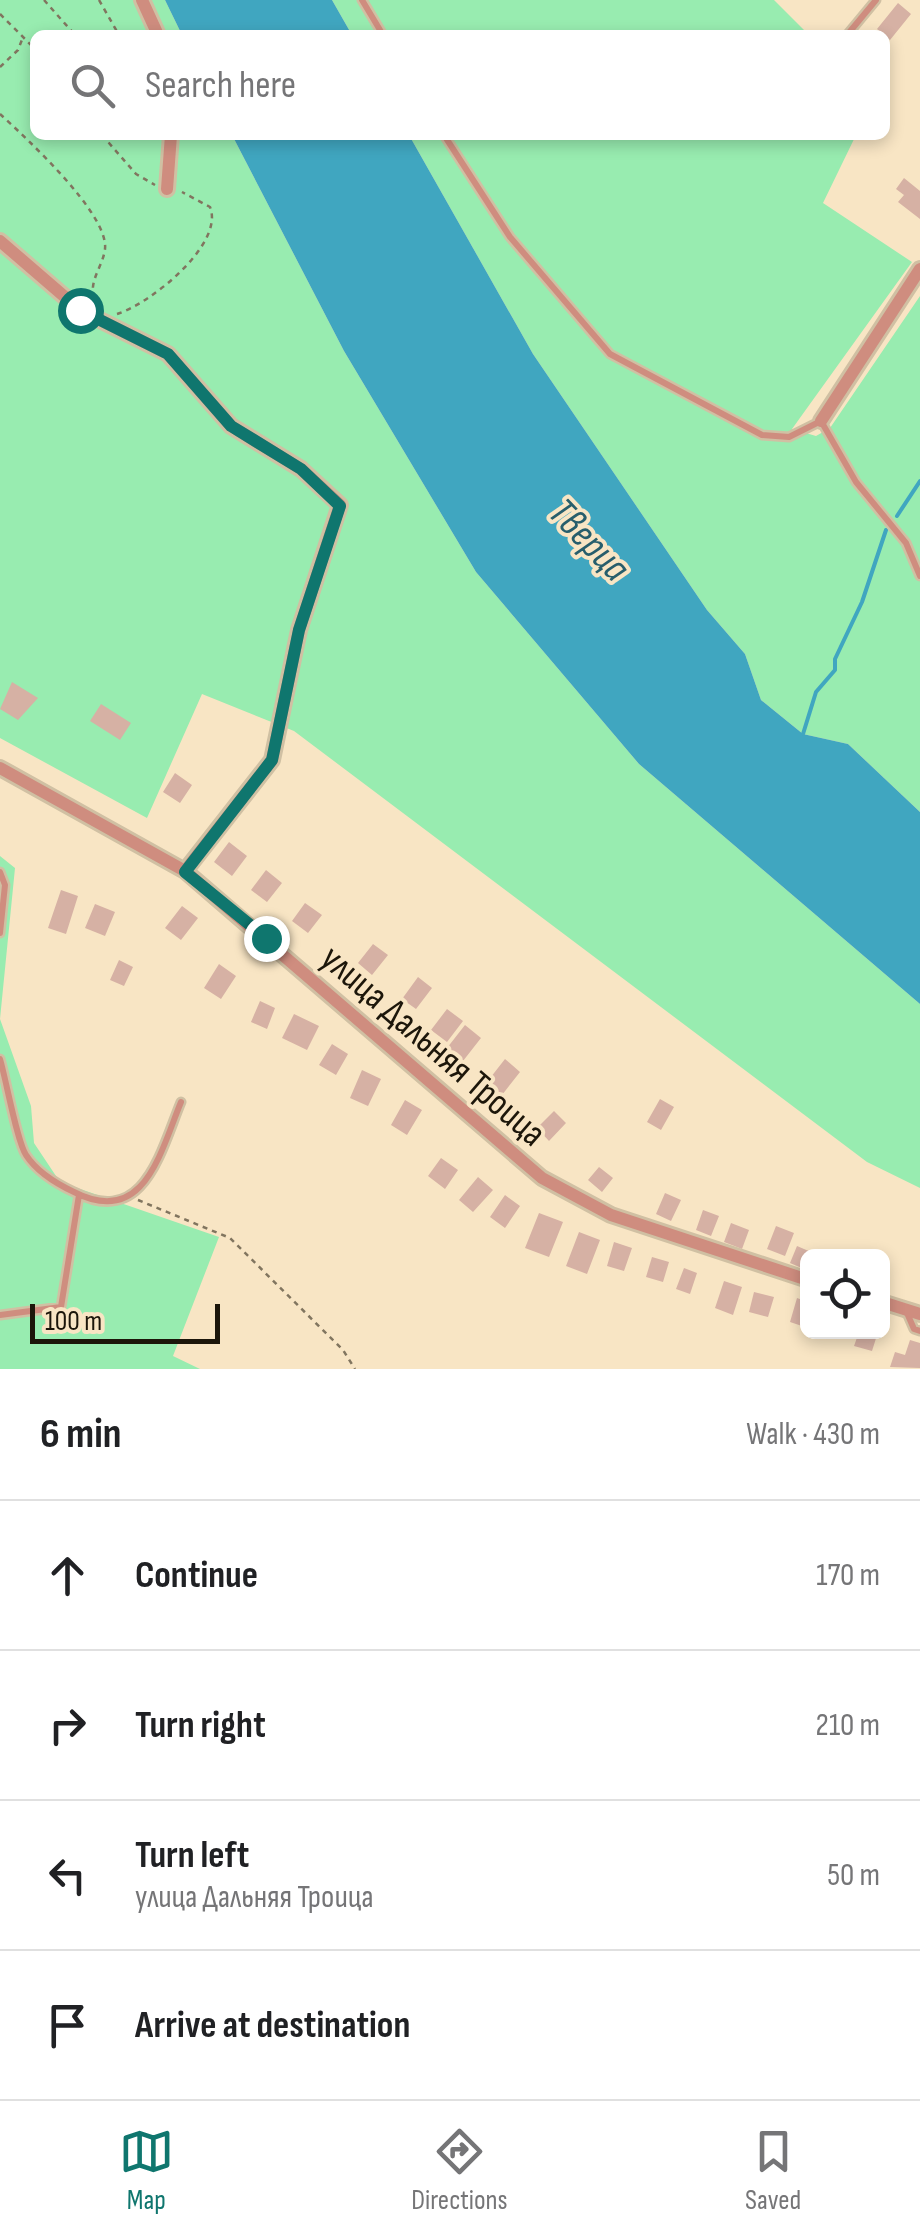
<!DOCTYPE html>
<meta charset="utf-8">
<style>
body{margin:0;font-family:"Sofia Sans Condensed",sans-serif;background:#f6f6f6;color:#202124}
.controls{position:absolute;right:30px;bottom:30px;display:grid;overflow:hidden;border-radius:15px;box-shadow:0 5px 15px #0003}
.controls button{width:90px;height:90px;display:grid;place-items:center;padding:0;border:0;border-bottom:2px solid #e0e0e0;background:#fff;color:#202124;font:50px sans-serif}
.scale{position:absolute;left:30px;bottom:25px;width:190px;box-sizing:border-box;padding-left:10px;border:5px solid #1c160a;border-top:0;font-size:28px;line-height:35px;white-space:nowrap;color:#1c160a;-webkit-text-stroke:8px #f8e5c4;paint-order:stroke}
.stop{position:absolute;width:30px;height:30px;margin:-22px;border:8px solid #0f766e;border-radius:50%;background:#fff}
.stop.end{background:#0f766e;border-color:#fff;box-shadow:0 2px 10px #0008}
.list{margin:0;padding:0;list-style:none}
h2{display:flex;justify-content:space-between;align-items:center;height:130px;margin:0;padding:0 40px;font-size:42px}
h2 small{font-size:32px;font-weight:400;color:#757577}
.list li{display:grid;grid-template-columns:65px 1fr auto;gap:30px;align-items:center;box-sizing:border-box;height:150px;padding:0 40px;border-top:2px solid #e0e0e0}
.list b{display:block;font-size:38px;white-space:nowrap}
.list p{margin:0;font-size:32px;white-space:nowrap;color:#757577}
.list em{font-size:32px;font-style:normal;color:#757577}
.icon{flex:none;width:55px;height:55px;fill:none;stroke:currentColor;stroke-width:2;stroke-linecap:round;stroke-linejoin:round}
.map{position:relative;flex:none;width:920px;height:1369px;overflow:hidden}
.search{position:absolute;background:#fff;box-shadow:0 5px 15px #0003;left:30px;right:30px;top:30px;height:110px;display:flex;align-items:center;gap:25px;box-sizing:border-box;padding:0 35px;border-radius:15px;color:#757577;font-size:38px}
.sheet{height:730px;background:#fff}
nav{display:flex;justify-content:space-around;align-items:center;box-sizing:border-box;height:140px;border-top:2px solid #e0e0e0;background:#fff;font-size:28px;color:#757577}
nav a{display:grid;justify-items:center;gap:5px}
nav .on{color:#0f766e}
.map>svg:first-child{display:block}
.green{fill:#98ecb0}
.water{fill:#40a6c0}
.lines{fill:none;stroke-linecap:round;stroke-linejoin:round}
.stream{stroke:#40a6c0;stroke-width:4}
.building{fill:#d6b1a4}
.lane-casing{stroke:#d0c0a3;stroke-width:11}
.street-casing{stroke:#d0c0a3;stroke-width:18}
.path{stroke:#81755f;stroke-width:2.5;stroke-dasharray:5 5;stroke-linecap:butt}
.lane{stroke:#cf8d7f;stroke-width:6}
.street{stroke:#cf8d7f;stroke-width:12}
.route{stroke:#0f766e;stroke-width:12}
.labels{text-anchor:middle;stroke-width:8;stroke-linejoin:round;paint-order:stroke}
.street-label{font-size:38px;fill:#1c160a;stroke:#f8e5c4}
.water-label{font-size:40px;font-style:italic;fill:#275e6c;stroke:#f8e5c4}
</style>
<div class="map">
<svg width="920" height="1369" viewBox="0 0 920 1369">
<rect width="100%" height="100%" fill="#f8e5c4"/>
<!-- green -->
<path class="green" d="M0,0h165l17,35h-147v100h197l112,216 132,221 163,192 281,240v184l-53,-26 -573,-431 -92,-37 -55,124 -147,-80z
M332,0h442l35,35h-457z
M409,135h447l-33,68 89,59 -120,167 24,7 14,-8 90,-132v516l-72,-68 -45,-10 -42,-34 -16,-46 -38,-44 -174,-256z
M0,856l15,12 -15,151 31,87 3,37 26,39 159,55 -46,119 27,13h-200z"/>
<!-- water -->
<path class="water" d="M165,0h167l20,35h-170z
M232,135h177l124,219 174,256 38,44 16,46 42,34 45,10 72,68v192l-281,-240 -163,-192 -132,-221z"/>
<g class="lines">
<!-- stream -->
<path class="stream" d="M897,516l23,-35
M803,734l13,-42 19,-22v-11l27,-57 24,-72"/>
</g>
<!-- building -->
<path class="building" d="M898,3l13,11 -21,26 -13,-11z
M904,178l16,13v28l-22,-17 6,-7 -8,-6z
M12,682l26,16 -20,22 -18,-11z
M101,704l30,19 -11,17 -30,-19z
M175,773l17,12 -12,18 -17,-11z
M229,842l18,14 -15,20 -18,-14z
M266,870l16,13 -15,19 -16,-12z
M61,890l17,6 -12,38 -18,-6z
M305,903l17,12 -14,18 -16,-12z
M95,904l20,8 -10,24 -20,-8z
M182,906l16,12 -17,22 -16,-12z
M373,944l15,11 -16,20 -14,-12z
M119,960l14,7 -9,19 -14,-6z
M219,964l17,12 -15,23 -17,-11z
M418,977l14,11 -16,21 -14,-10z
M260,1001l15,7 -8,21 -16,-7z
M447,1009l16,12 -16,21 -16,-12z
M294,1014l25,12 -12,24 -25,-12z
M465,1025l16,13 -18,23 -16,-13z
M332,1044l16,10 -12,21 -17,-10z
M505,1059l15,13 -18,23 -15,-13z
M362,1070l19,9 -13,27 -18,-8z
M660,1099l14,8 -13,23 -14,-8z
M405,1100l17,10 -15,25 -16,-10z
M554,1111l12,12 -17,18 -12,-13z
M441,1158l17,12 -13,19 -17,-13z
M599,1167l14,11 -11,14 -14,-12z
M478,1177l15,13 -20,22 -14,-12z
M665,1193l16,7 -10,21 -15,-7z
M505,1195l15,11 -15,22 -15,-11z
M703,1210l16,6 -8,20 -15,-6z
M539,1213l24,9 -14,35 -24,-9z
M731,1223l18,7 -7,19 -18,-7z
M776,1226l18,7 -9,23 -18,-7z
M579,1232l21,8 -13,34 -21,-8z
M614,1242l18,6 -8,23 -17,-5z
M797,1246l14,6 -7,17 -14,-6z
M652,1257l17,5 -6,20 -17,-5z
M684,1268l13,5 -7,21 -14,-5z
M724,1281l18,6 -9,28 -18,-7z
M754,1292l20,5 -6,20 -19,-5z
M797,1298l11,4v26l-18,-6z
M859,1332h19l-6,19 -18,-5z
M910,1340l10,3v25l-30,-1 5,-15 10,3z"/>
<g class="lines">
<!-- lane casing -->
<g class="lane-casing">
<path id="lane" d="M362,0l21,35
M847,35l29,-35
M444,135l66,102 100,117 152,81 27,2 32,-16 35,61 50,61 14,33
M0,872l5,13 -5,48
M0,1059c6,20 17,83 26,96 11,17 31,29 48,37 70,36 86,-39 107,-90
M907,1313l7,16 6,2
M0,1315l61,-8 18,-112"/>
</g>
<!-- street casing -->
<g class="street-casing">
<path id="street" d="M142,0l16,35
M167,189l4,-54
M0,241l80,69 88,44 63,72 70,43 39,36 -41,125 -27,130 -87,111
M821,421l99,-152
M0,768l185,103 357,307 69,37 197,65
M882,1302l38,12"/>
</g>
<!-- path -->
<path class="path" d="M44,0l31,35
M99,0l20,35
M0,14l35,35
M0,67l18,-17 5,-13
M0,114c26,24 109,100 105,135 -2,18 -18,33 -10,52
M102,135l34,39 19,11
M117,314c33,-10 108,-70 93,-107l-28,-15
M138,1200l92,38 113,112 12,19"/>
<!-- lane -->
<use href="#lane" class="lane"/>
<!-- street -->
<use href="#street" class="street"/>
</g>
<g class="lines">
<!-- route -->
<path class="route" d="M80,310l88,44 63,72 70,43 39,37 -41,124 -27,130 -87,112 81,66"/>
</g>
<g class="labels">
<!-- street labels -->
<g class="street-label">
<text transform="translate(434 1045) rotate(41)" y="13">улица Дальняя Троица</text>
</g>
<!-- water labels -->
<g class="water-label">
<text transform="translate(590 539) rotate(46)" y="14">Тверца</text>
</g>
</g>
</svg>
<div class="controls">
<button><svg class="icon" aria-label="locate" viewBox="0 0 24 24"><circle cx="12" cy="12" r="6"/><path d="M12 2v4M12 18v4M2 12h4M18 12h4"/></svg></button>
</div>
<div class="scale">100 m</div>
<div class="stop" style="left:80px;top:310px"></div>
<div class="stop end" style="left:266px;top:938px"></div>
<div class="search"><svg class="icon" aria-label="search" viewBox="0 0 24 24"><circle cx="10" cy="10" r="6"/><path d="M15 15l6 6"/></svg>Search here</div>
</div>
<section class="sheet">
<h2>6 min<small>Walk · 430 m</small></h2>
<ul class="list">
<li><svg class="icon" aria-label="ahead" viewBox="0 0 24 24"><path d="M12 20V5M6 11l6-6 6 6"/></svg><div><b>Continue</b></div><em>170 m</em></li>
<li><svg class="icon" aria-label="right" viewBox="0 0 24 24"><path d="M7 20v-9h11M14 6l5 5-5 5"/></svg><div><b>Turn right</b></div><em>210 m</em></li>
<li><svg class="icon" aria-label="left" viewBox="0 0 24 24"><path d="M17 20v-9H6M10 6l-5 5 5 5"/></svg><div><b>Turn left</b><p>улица Дальняя Троица</p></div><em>50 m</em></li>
<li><svg class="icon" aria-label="arrive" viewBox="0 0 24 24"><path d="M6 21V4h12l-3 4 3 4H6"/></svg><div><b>Arrive at destination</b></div></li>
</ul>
</section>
<nav>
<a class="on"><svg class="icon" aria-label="map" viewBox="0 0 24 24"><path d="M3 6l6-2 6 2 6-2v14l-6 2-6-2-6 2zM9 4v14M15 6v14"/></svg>Map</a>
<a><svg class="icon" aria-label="directions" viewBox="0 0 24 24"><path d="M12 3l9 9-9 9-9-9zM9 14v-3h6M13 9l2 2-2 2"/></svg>Directions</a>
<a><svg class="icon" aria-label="saved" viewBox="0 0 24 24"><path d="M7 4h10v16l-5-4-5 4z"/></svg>Saved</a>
</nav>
